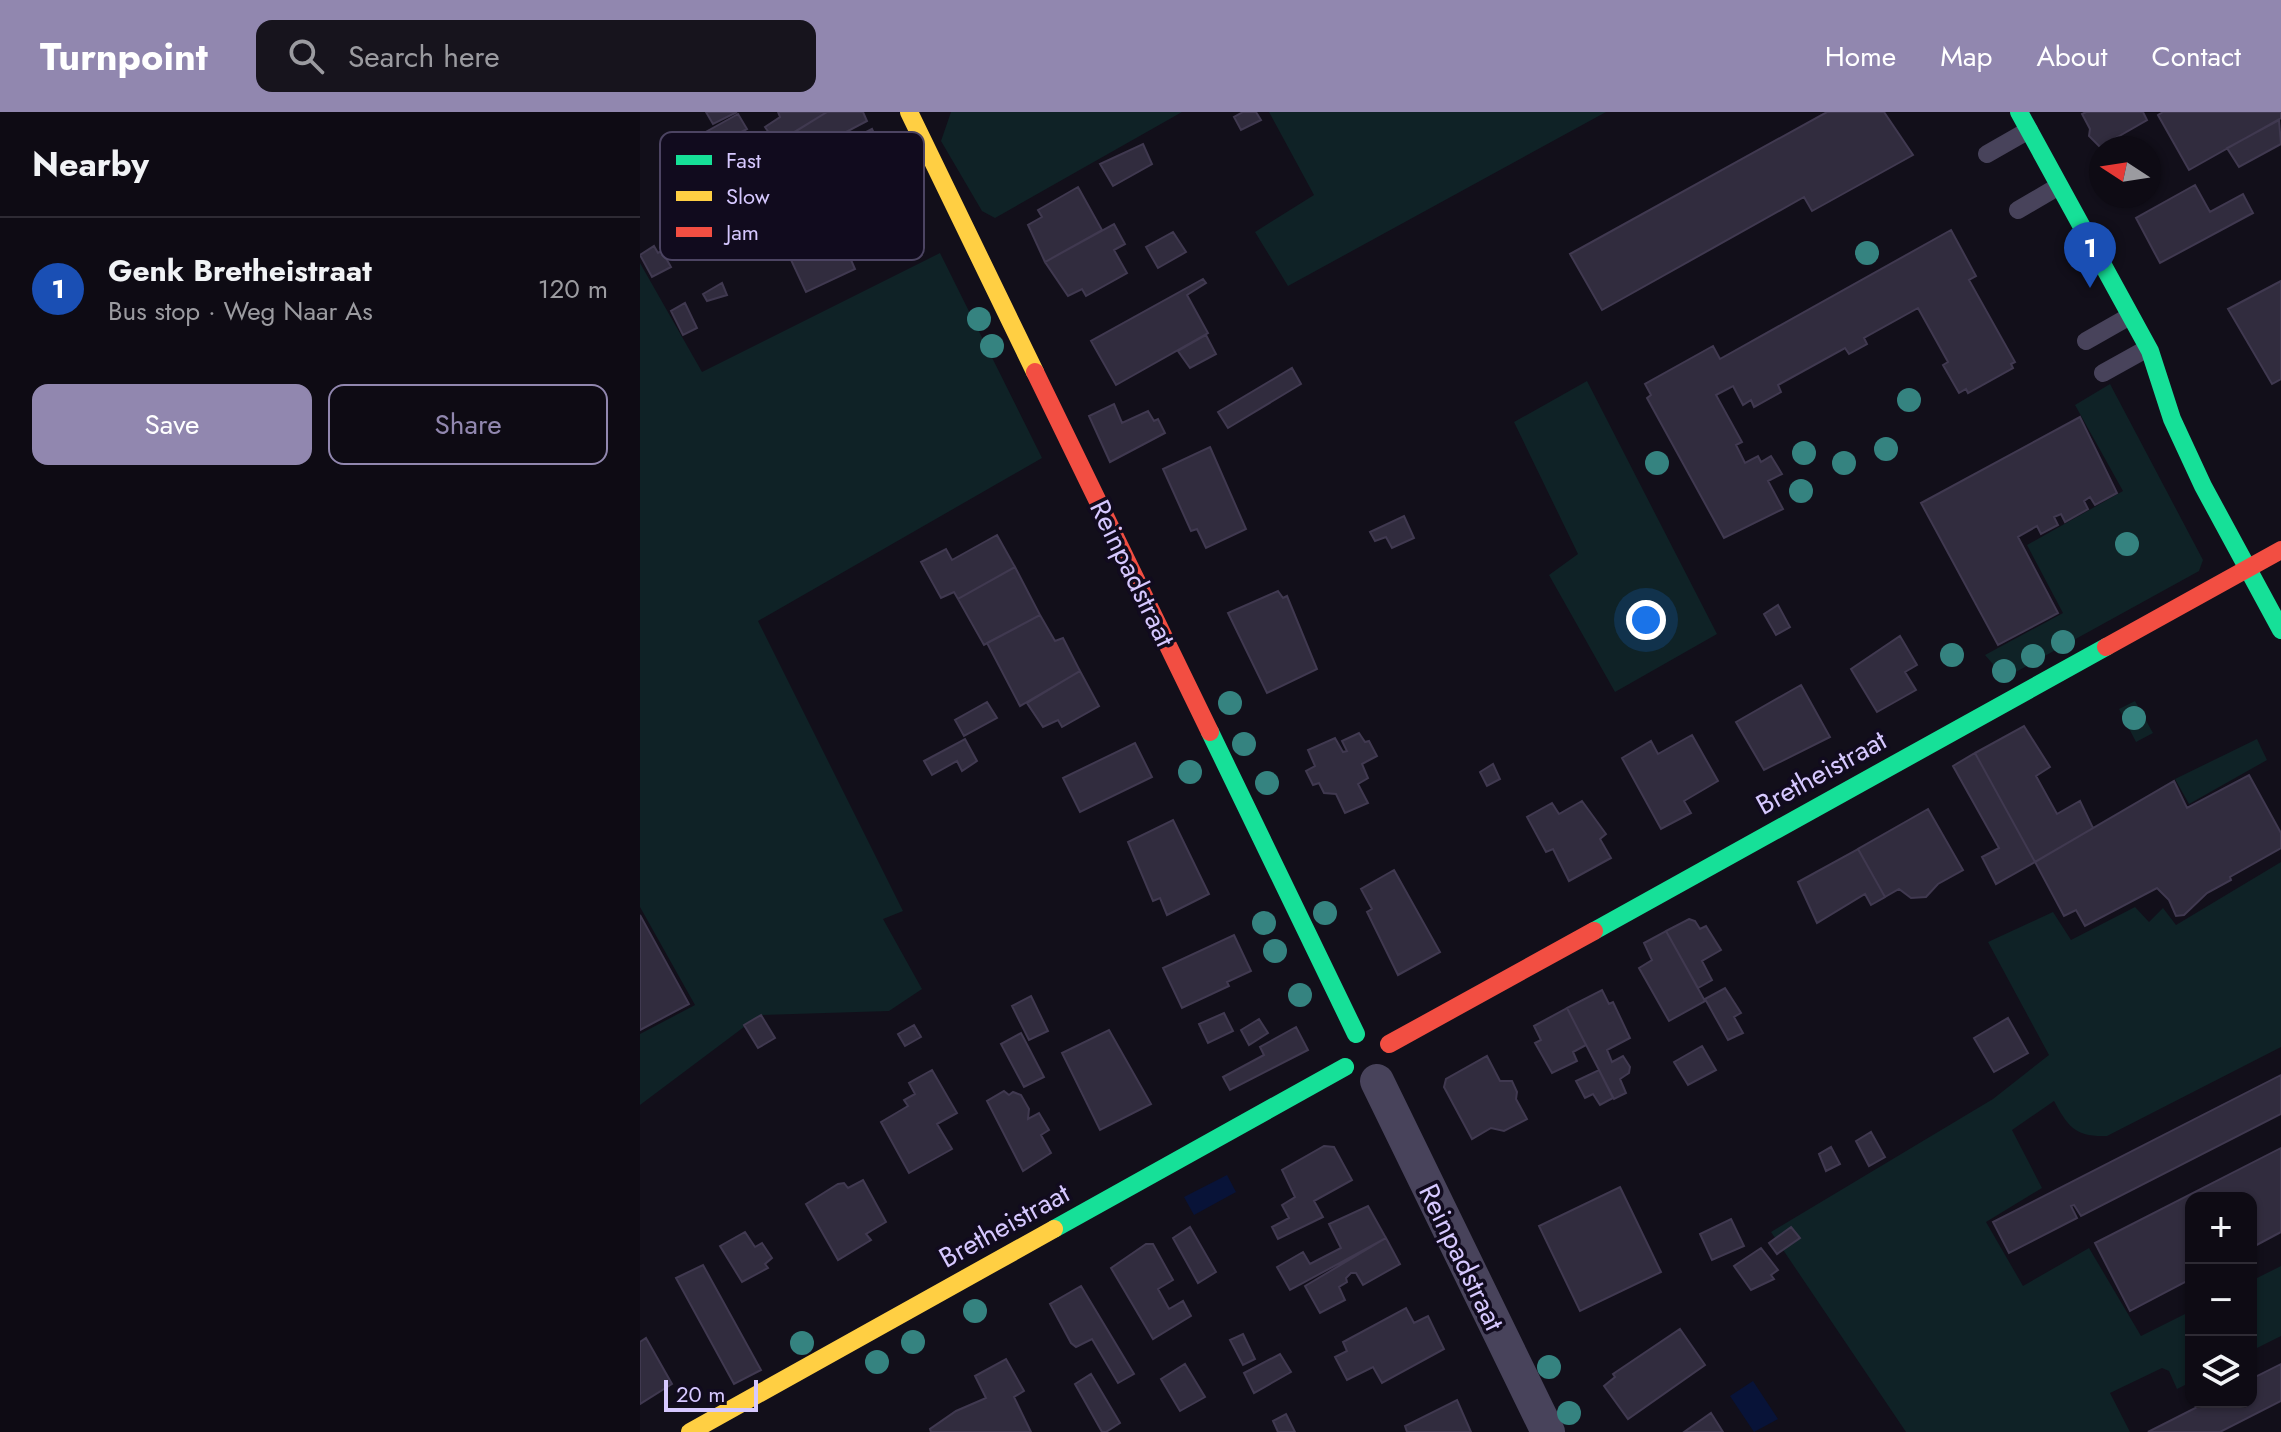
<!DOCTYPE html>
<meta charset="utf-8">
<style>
body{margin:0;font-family:Jost,sans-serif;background:#17141d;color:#f1f3f6}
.controls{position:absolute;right:24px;bottom:24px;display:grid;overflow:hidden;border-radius:16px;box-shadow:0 2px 6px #0004}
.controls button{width:72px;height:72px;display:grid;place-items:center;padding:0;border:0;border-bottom:2px solid #2e2b34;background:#0e0b14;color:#f1f3f6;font:40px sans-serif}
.compass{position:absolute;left:1449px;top:24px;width:72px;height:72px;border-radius:50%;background:#0e0b14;box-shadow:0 2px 6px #0004;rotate:282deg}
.scale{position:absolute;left:24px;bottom:20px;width:94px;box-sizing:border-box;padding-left:8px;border:4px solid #d6c8ff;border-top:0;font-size:22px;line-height:28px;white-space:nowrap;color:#d6c8ff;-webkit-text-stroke:6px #110b1e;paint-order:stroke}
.you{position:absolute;left:1006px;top:508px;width:28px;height:28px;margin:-20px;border:6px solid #fff;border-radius:50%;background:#1a73e8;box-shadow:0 0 0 12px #1a73e833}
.badge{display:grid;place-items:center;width:52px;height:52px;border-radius:50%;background:#9187af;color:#fff;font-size:26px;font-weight:700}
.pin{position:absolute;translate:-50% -66px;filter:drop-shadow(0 2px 4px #0008)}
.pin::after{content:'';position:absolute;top:42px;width:28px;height:24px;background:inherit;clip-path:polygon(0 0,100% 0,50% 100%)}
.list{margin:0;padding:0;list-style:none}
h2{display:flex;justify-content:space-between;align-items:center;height:104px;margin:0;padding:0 32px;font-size:34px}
h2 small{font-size:26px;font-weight:400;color:#9b9ba0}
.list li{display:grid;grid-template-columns:52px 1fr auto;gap:24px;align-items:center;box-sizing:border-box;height:144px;padding:0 32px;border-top:2px solid #2e2b34}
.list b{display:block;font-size:30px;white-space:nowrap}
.list p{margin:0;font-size:26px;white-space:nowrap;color:#9b9ba0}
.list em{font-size:26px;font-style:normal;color:#9b9ba0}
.actions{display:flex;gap:16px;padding:24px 32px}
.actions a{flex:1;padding:18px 0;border:2px solid #9187af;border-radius:16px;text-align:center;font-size:28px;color:#9187af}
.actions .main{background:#9187af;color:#fff}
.icon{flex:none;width:44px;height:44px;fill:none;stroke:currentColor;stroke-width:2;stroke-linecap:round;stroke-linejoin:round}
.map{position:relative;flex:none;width:1641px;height:1320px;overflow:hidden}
header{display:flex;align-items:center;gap:48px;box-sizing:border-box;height:112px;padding:0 40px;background:#9187af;color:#fff}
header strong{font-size:38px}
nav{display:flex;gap:44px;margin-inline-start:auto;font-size:28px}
.search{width:560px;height:72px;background:#17141d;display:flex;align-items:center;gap:20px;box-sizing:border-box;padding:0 28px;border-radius:16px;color:#9b9ba0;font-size:30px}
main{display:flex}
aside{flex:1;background:#0e0b14}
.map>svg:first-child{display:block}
.green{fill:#0f2226}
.water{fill:#081338}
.building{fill:#312c3e;stroke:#403950;stroke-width:2}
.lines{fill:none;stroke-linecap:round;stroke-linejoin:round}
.lane{stroke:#48435b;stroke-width:18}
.street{stroke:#48435b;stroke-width:34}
.fast{stroke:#16e098;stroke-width:18}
.slow{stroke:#ffcf43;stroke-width:18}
.jam{stroke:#f24e42;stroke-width:18}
.tree{fill:#358380}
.labels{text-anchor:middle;stroke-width:7;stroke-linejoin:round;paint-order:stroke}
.street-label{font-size:28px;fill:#d6c8ff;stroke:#110b1e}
.key{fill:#110b1e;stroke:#4c4462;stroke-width:2}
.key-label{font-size:22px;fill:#d6c8ff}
</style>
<header>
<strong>Turnpoint</strong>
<div class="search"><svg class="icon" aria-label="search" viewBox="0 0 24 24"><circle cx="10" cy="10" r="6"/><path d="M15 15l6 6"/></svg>Search here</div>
<nav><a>Home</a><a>Map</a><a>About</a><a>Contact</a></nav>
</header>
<main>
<aside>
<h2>Nearby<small></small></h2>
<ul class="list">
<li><span class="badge" style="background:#1a4fb4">1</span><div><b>Genk Bretheistraat</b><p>Bus stop · Weg Naar As</p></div><em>120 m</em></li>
</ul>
<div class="actions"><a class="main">Save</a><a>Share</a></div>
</aside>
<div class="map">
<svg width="1641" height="1320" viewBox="0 0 1641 1320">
<rect width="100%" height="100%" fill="#120f1a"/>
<!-- green -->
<path class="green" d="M311,0h231l-187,106 -13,-7 -41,-70z
M629,0h337l-318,174 -33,-54 59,-37z
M300,141l102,205 -284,163 145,290 -20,8 39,70 -33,22 -129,4 -120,90v-71l55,-29 -55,-98v-644l62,109z
M947,269l130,253 -102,58 -66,-117 29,-21 -64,-132z
M1470,272l93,176 -4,11 -194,107 -20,-23 78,-42 -36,-68 96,-54 -48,-86z
M1495,589l18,32 -17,9 -17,-33z
M1617,627l10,21 -78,44 -14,-25z
M1641,750v185l-174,89c-33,1 -39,-10 -53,-35l-42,29 30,58 -56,34 37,64 66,-38 52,88 50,-25v71l-14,7 -8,-18 -7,-3 -52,25 20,39h-224l-135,-200 222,-133 56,-44 -61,-113 65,-30 18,28 64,-33 14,15 14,-14 13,17z
M1641,1154v70l-30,15v-70z"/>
<!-- water -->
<path class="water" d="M587,1063l9,17 -42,23 -10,-18z
M1113,1269l25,38 -24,13 -24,-36z"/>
<!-- building -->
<path class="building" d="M66,0h31l-24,12z
M138,0h49l-51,31 -11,-16 15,-10z
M187,0h36l4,9 -55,29 -6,-11 -30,16 -5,-8z
M603,0h13l5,8 -20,10 -7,-13z
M1187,0h57l29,43 -101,56 -8,-14 -202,113 -32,-56z
M1446,0h57l4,8 -47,27 -11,-11 1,-7 -8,-15z
M1523,0h118v6l-92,52 -31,-55z
M98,2l9,15 -60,32 -8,-14z
M1639,8l2,24 -42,23 -12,-19z
M232,17l11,25 -91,42 -10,-20z
M503,32l9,20 -39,22 -13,-22z
M1555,73l15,27 33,-18 10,19 -93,50 -24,-45z
M438,75l24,43 -57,32 -17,-37 14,-8 -4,-7z
M240,90l17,37 -46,21 4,9 -49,23 -21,-45z
M474,112l11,20 -11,6 13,23 -41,23 -4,-7 -14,7 -23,-34z
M1311,118l25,46 -7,4 46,82 -4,2 2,4 -45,25 -2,-4 -7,4 -16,-28 5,-3 -30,-54 -54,30 3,6 -18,10 -4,-6 -67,37 3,7 -27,15 -3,-7 -8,5 -10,-19 -17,9 26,47 -6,3 9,18 13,-7 3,6 10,-6 11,18 -14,7 15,28 -59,29 -77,-140 4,-3 -6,-11 68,-38 7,13z
M533,120l13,20 -28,16 -12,-21z
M14,134l4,7 4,-2 9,16 -19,10 -12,-22z
M563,167l3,4 -19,12 21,38 -92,52 -25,-44z
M1641,169v98l-9,5 -44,-75z
M82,171l5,12 -20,6 -4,-7z
M45,191l12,25 -14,7 -12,-24z
M566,223l10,19 -26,14 -12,-17z
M652,256l9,16 -73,44 -10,-16z
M474,292l8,19 26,-12 6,10 4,-2 7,14 -55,29 -21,-46z
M1440,305l37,76 -22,12 -5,-8 -6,4 4,8 -23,13 -4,-8 -7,3 4,8 -17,9 -4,-8 -19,11 40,76 -60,32 -77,-142z
M570,335l36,82 -40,19 -9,-19 -6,2 -28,-62z
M764,404l10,22 -22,10 -6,-11 -11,4 -5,-9z
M357,423l18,32 -57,32 -4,-7 -13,6 -20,-36 25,-13 6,11z
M375,455l25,48 -56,30 -26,-46z
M638,479l5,7 4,-2 30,73 -50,24 -39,-80z
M1138,493l12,22 -14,8 -12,-21z
M400,503l15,26 8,-3 17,33 -60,35 -33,-63z
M1260,524l17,29 -12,7 11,18 -39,22 -26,-43z
M440,559l19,35 -37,21 -4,-7 -15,7 -16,-24z
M1161,573l29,52 -66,33 -28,-48z
M347,590l10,16 -33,18 -9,-16z
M1384,614l26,41 -14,9 21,38 23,-13 13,27 -58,34 -60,-109z
M719,621l6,9 4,-1 8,15 -15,8 6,14 -10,6 10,19 -23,10 -9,-19 -12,-1 -5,-10 -6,2 -7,-14 9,-5 -7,-16 27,-12 8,14 4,-1 -5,-10z
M1052,623l26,46 -34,20 7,12 -30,16 -39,-71 29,-17 7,13z
M325,627l12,22 -15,10 -5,-10 -25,14 -8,-14z
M495,631l17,34 -72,35 -17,-34z
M1335,641l60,109 -39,22 -14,-27 17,-9 -46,-82z
M853,652l7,15 -13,7 -7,-14z
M1609,663l32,58v15l-51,29 1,3 -24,13 -23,22 -8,1 -7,-16 -12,-12 -72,38 -9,-16 -12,6 -29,-54 139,-81 13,27z
M942,689l24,33 -6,5 11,19 -42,23 -16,-32 -7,3 -19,-35 25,-14 7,11z
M1288,697l35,61 -25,14 -12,13 -15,1 -12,-9 -14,8 -27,-48z
M533,708l36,74 -42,21 -7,-17 -7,3 -25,-59z
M1218,737l27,48 -14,8 -6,-11 -48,29 -19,-41z
M754,758l46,82 -42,23 -31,-63 5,-3 -11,-20z
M0,803l49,89 -49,26z
M1049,807l6,2 5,8 6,-3 15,24 -19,11 10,19 -14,8 -32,-57z
M1026,819l39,70 -36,20 -30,-53 13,-8 -8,-17z
M594,823l17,36 -24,11 2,4 -47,22 -19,-40z
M1085,876l16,25 -7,4 9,16 -15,7 -23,-41z
M962,878l7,14 4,-2 17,36 -23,12 5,12 11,-6 7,11 -1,6 -9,6 6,14 -12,6 -47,-91z
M391,884l17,35 -19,9 -17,-34z
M927,896l19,37 -13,7 4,9 -25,12 -17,-30 6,-3 -7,-14z
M584,901l9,18 -25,12 -9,-19z
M121,903l14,23 -17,10 -14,-23z
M1368,906l20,35 -34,19 -20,-34z
M619,907l9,14 -19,12 -8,-15z
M274,913l7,12 -16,9 -7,-12z
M656,915l12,23 -78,40 -7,-13 41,-22 -4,-8z
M469,918l42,74 -51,26 -38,-77z
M381,921l23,44 -20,10 -23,-43z
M1062,934l14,24 -28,15 -14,-23z
M847,944l13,25h12l5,11 -1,7 11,20 -23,12 -13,-3 -19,11 -28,-52 2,-8z
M292,958l25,43 -20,11 15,25 -43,24 -28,-51 27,-16 -4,-6 11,-6 -6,-11z
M959,958l14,28 -13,7 -7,-11 -8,4 -9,-17z
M1641,963v39l-200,102 -7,-11 -3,1 6,12 -68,35 -16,-31z
M364,979l5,4 4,-3 8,3 8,14 -1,10 11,-6 10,17 -8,5 10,18 -28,18 -36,-70z
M1231,1020l14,25 -16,9 -13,-25z
M684,1034l10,1 18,33 -38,21 9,16 -45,22 -6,-12 17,-9 -7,-13 13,-8 -13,-27z
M1191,1035l9,17 -14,7 -7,-17z
M1641,1036v84l-30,16v-50h-60v81l-61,32 -35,-68z
M223,1068l23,42 -20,12 5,6 -33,20 -32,-56 32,-20 6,-1 4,5z
M980,1075l41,85 -81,39 -41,-85z
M728,1094l18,32 -96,52 -13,-23 26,-15 7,12 31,-16 -12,-24z
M1091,1107l13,27 -32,14 -12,-26z
M550,1115l26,45 -18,11 -25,-45z
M1151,1115l9,11 -23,16 -8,-11z
M105,1120l10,15 7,-4 10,15 -7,6 3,4 -26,14 -22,-36z
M746,1126l14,26 -37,21 -7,-12h-5l-5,5 1,4 -8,5 6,13 -25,13 -15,-27z
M506,1132h7l20,36 -15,9 11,20 14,-8 8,15 -38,23 -42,-71z
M1121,1136l17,22 -7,5 3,4 -23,11 -17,-24z
M63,1153l58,105 -27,14 -58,-106z
M441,1174l53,88 -16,9 -26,-44 -16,8 -5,-4 -21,-39z
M766,1196l8,15 14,-7 16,33 -62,34 -9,-16 -26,13 -12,-23 12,-6 -4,-9z
M1040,1217l25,36 -77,54 -24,-33 11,-9 -2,-3z
M603,1222l12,25 -12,6 -13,-25z
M6,1226l26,46 -32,20v-62z
M640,1242l11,18 -37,21 -10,-20z
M366,1247l18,32 -10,6 17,35h-100l-1,-3 26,-18 30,-13 -11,-22z
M545,1252l20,33 -25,14 -19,-32z
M1641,1252v37l-61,31h-72l59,-30h44v-23z
M451,1262l29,49 -14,9h-4l-27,-48z
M817,1288l14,32h-64l-2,-6z
M1071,1301l12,19h-39z
M646,1302l9,18h-17l-5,-11z"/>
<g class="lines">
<!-- lane -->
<path class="lane" d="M1347,42l42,-24
M1378,98l41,-24
M1446,229l44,-25
M1463,261l45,-25"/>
<!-- street -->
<path class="street" d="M737,969l171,351"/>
<!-- fast -->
<path class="fast" d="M1379,0l131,239 22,68 31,67 78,144
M570,620l146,302
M954,819l512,-284
M414,1117l291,-162"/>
<!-- slow -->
<path class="slow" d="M269,0l126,260
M50,1320l364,-203"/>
<!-- jam -->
<path class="jam" d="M395,260l175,360
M1466,535l175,-97
M749,932l205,-113"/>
</g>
<!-- trees -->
<g class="tree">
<circle cx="1227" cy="141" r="12"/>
<circle cx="339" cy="207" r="12"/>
<circle cx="352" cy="234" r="12"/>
<circle cx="1269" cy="288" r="12"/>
<circle cx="1246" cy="337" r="12"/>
<circle cx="1164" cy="341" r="12"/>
<circle cx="1017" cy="351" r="12"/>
<circle cx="1204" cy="351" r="12"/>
<circle cx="1161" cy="379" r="12"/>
<circle cx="1487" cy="432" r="12"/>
<circle cx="1423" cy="530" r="12"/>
<circle cx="1312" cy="543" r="12"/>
<circle cx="1393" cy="544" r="12"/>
<circle cx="1364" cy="559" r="12"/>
<circle cx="590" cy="591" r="12"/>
<circle cx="1494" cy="606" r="12"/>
<circle cx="604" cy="632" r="12"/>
<circle cx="550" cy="660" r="12"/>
<circle cx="627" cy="671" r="12"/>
<circle cx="685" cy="801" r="12"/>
<circle cx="624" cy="811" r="12"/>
<circle cx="635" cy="839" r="12"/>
<circle cx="660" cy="883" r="12"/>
<circle cx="335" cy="1199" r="12"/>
<circle cx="273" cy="1230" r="12"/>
<circle cx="162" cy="1231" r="12"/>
<circle cx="237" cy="1250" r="12"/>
<circle cx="909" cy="1255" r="12"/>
<circle cx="929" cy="1301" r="12"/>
</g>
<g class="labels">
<!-- street labels -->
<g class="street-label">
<text transform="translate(493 461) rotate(64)" y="10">Reinpadstraat</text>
<text transform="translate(1181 660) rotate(-29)" y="10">Bretheistraat</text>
<text transform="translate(364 1113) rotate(-29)" y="10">Bretheistraat</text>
<text transform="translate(822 1145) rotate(64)" y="10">Reinpadstraat</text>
</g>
</g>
<!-- legend -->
<rect x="20" y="20" width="264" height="128" rx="12" class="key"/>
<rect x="36" y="43" width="36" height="10" fill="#16e098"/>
<rect x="36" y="79" width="36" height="10" fill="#ffcf43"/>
<rect x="36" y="115" width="36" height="10" fill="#f24e42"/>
<g class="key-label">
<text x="86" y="56">Fast</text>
<text x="86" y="92">Slow</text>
<text x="86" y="128">Jam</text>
</g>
</svg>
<div class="controls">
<button>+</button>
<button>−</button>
<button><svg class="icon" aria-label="layers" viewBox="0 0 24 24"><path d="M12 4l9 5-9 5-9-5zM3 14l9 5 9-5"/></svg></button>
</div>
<svg class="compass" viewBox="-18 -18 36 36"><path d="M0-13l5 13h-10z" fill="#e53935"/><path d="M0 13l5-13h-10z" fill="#9b9ba0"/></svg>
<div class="scale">20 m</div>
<div class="you"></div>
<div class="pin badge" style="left:1450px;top:176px;background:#1a4fb4">1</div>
</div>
</main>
